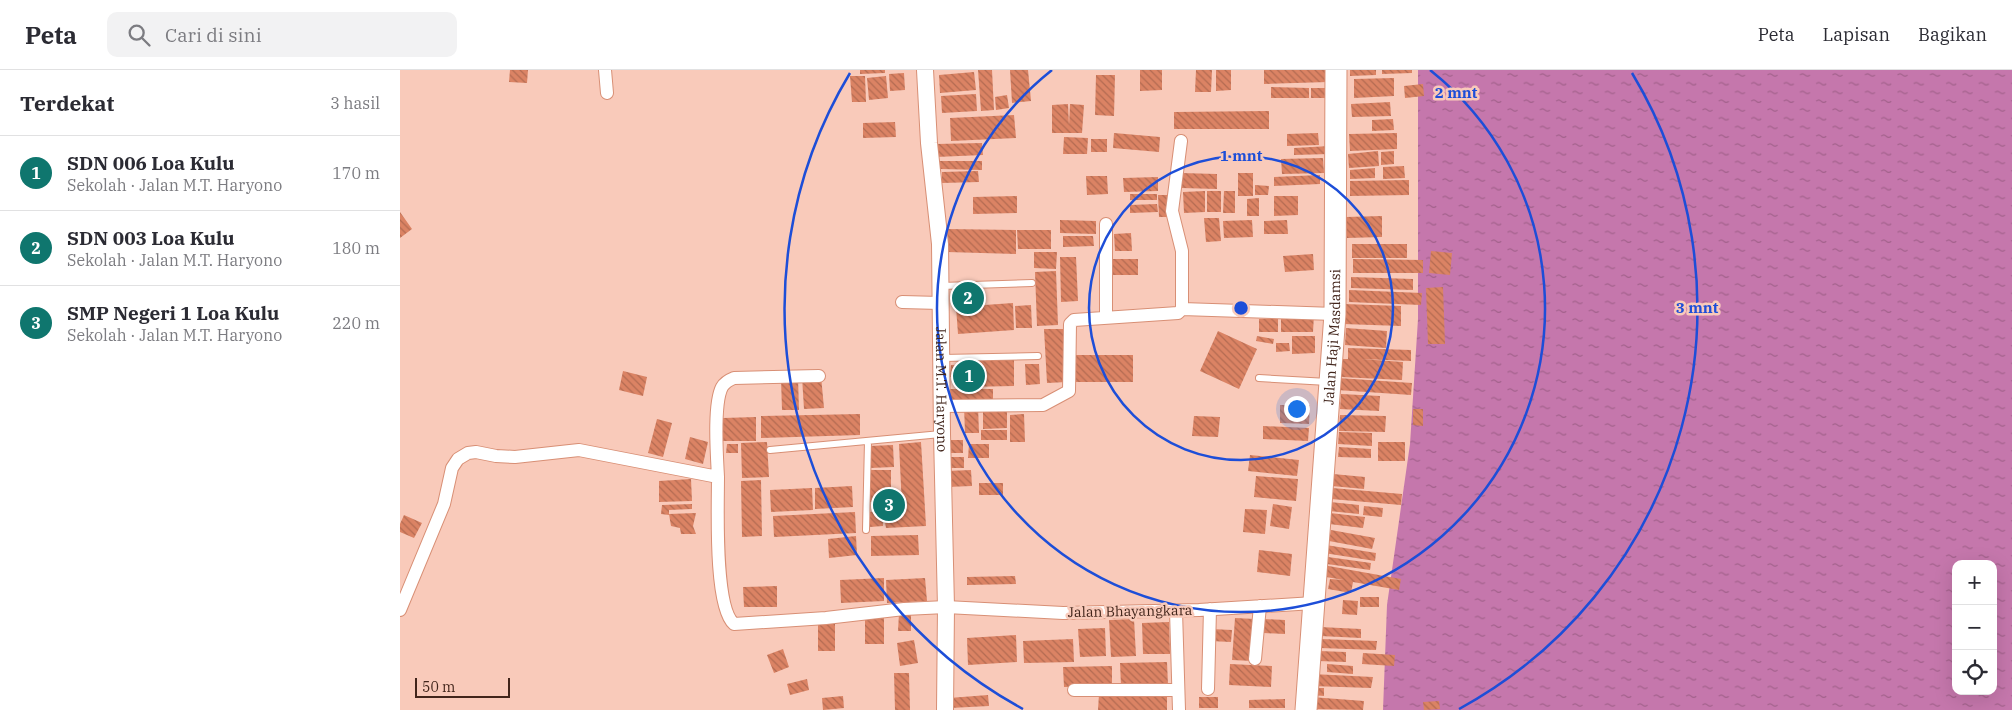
<!DOCTYPE html>
<html lang="id">
<meta charset="utf-8">
<style>
body{margin:0;font-family:"IBM Plex Serif",serif;background:#f2f2f3;color:#2b2b33}
.controls{position:absolute;right:15px;bottom:15px;display:grid;overflow:hidden;border-radius:10px;box-shadow:0 5px 20px #0002}
.controls button{width:45px;height:45px;display:grid;place-items:center;padding:0;border:0;border-bottom:1px solid #e1e1e2;background:#fff;color:#2b2b33;font:25px sans-serif}
.scale{position:absolute;left:15px;bottom:12px;width:95px;box-sizing:border-box;padding-left:5px;border:2px solid #42251b;border-top:0;font-size:14px;line-height:18px;white-space:nowrap;color:#42251b;-webkit-text-stroke:4px #f9caba;paint-order:stroke}
.you{position:absolute;left:896px;top:338px;width:18px;height:18px;margin:-12px;border:4px solid #fff;border-radius:50%;background:#1a73e8;box-shadow:0 0 0 8px #1a73e833}
.badge{display:grid;place-items:center;width:32px;height:32px;border-radius:50%;background:#0f766e;color:#fff;font-size:16px;font-weight:700}
.pin{position:absolute;translate:-50% -50%;border:2px solid #fff;box-shadow:0 1px 5px #0006}
.list{margin:0;padding:0;list-style:none}
h2{display:flex;justify-content:space-between;align-items:center;height:65px;margin:0;padding:0 20px;font-size:21px}
h2 small{font-size:16px;font-weight:400;color:#7c7c81}
.list li{display:grid;grid-template-columns:32px 1fr auto;gap:15px;align-items:center;box-sizing:border-box;height:75px;padding:0 20px;border-top:1px solid #e1e1e2}
.list b{display:block;font-size:19px;white-space:nowrap}
.list p{margin:0;font-size:16px;white-space:nowrap;color:#7c7c81}
.list em{font-size:16px;font-style:normal;color:#7c7c81}
.icon{flex:none;width:28px;height:28px;fill:none;stroke:currentColor;stroke-width:2;stroke-linecap:round;stroke-linejoin:round}
.map{position:relative;flex:none;width:1612px;height:640px;overflow:hidden}
header{display:flex;align-items:center;gap:30px;box-sizing:border-box;height:70px;padding:0 25px;background:#fff;border-bottom:1px solid #e1e1e2}
header strong{font-size:24px}
nav{display:flex;gap:28px;margin-inline-start:auto;font-size:18px}
.search{width:350px;height:45px;background:#f2f2f3;display:flex;align-items:center;gap:12px;box-sizing:border-box;padding:0 18px;border-radius:10px;color:#7c7c81;font-size:19px}
main{display:flex}
aside{flex:1;background:#fff}
.map>svg:first-child{display:block}
.water{fill:url(#water-ripples);fill-rule:evenodd}
.building{fill:url(#building-back-hatch)}
.lines{fill:none;stroke-linecap:round;stroke-linejoin:round}
.service-casing{stroke:#d88f75;stroke-width:8}
.minor-casing{stroke:#d88f75;stroke-width:14}
.tertiary-casing{stroke:#d88f75;stroke-width:18}
.trunk-casing{stroke:#d88f75;stroke-width:23}
.service{stroke:#fff;stroke-width:6}
.minor{stroke:#fff;stroke-width:12}
.tertiary{stroke:#fff;stroke-width:16}
.trunk{stroke:#fff;stroke-width:21}
.ring{fill:none;stroke:#1d4ed8;stroke-width:2.5}
.labels{text-anchor:middle;stroke-width:5;stroke-linejoin:round;paint-order:stroke}
.street-label{font-size:14px;fill:#42251b;stroke:#f9caba}
.centre{fill:#1d4ed8;stroke:#f9caba;stroke-width:2.5}
.ring-label{font-size:15px;text-anchor:middle;font-weight:bold;fill:#1d4ed8;stroke:#f9caba;stroke-width:5;stroke-linejoin:round;paint-order:stroke}
</style>
<header>
<strong>Peta</strong>
<div class="search"><svg class="icon" aria-label="search" viewBox="0 0 24 24"><circle cx="10" cy="10" r="6"/><path d="M15 15l6 6"/></svg>Cari di sini</div>
<nav><a>Peta</a><a>Lapisan</a><a>Bagikan</a></nav>
</header>
<main>
<aside>
<h2>Terdekat<small>3 hasil</small></h2>
<ul class="list">
<li><span class="badge">1</span><div><b>SDN 006 Loa Kulu</b><p>Sekolah · Jalan M.T. Haryono</p></div><em>170 m</em></li>
<li><span class="badge">2</span><div><b>SDN 003 Loa Kulu</b><p>Sekolah · Jalan M.T. Haryono</p></div><em>180 m</em></li>
<li><span class="badge">3</span><div><b>SMP Negeri 1 Loa Kulu</b><p>Sekolah · Jalan M.T. Haryono</p></div><em>220 m</em></li>
</ul>
</aside>
<div class="map">
<svg width="1612" height="640" viewBox="0 0 1612 640">
<defs>
<pattern id="water-ripples" width="26" height="14" patternUnits="userSpaceOnUse" patternTransform="scale(1.25)"><rect width="26" height="14" fill="#c577ac"/><path d="M2 4q2-2 4 0t4 0M15 11q2-2 4 0t4 0" fill="none" stroke="#a2618b"/></pattern>
<pattern id="building-back-hatch" width="6" height="6" patternUnits="userSpaceOnUse" patternTransform="scale(1.25)"><rect width="6" height="6" fill="#db8364"/><path d="M-1 5l2 2M0 0l6 6M5-1l2 2" fill="none" stroke="#b36b52"/></pattern>
</defs>
<rect width="100%" height="100%" fill="#f9caba"/>
<!-- water -->
<path class="water" d="M1018,0h594v640h-629l4,-105 23,-161 8,-125zM1556,494h37v127h-37z"/>
<!-- building -->
<path class="building" d="M110,0h18l-1,13 -18,-1z
M460,0h25v3l-25,1z
M578,0h14l2,40 -13,1z
M610,0h18l3,31 -19,2z
M740,0h22v20l-22,1z
M796,0h16l-1,22h-16z
M816,0h15v20l-15,1z
M864,0h64v12l-64,2z
M950,0h26v5l-26,1z
M982,0h30v3l-30,1z
M574,2l2,18 -36,3 -1,-18z
M504,3l1,17 -15,1 -1,-17z
M696,5h19l-1,41 -19,-1z
M450,6h15l1,26h-14z
M486,6l2,22 -19,2 -2,-22z
M994,8v18l-40,2v-19z
M1023,14l1,12 -19,2 -1,-12z
M871,17l38,1v10h-38z
M911,18h14v10h-14z
M576,24l1,17 -35,2 -1,-17z
M607,25l2,13 -13,2 -1,-13z
M990,32l1,14 -39,1 -1,-13z
M668,34l1,21 1,-21 14,1 -2,28h-30v-28z
M869,41v18h-95v-17z
M614,45l2,23 -65,3 -1,-23z
M993,49l1,11 -22,1v-11z
M495,52l1,15 -33,1v-15z
M714,63l46,4 -1,15 -46,-4z
M918,63l1,12 -32,1v-12z
M997,63v16l-47,2 -1,-17z
M664,67l24,1 -1,16h-24z
M691,69h16v13h-16z
M582,73l1,12 -47,2v-13z
M930,76v8l-36,1v-7z
M978,81l1,15 -30,2 -1,-14z
M994,81v13l-13,1v-13z
M923,88l1,15 -42,1 -1,-15z
M540,91h42v9l-42,-1z
M1004,96l1,12 -22,1v-12z
M975,98v10l-25,1v-9z
M578,101l1,11 -37,1v-11z
M781,103l36,1v15l-36,-1z
M838,103h15v23h-15z
M920,105v9l-46,2v-9z
M686,106h21l1,18 -21,1z
M758,107v14l-34,1 -1,-14z
M1009,110v15l-59,1v-15z
M855,115l14,1 -1,9h-13z
M805,121v21l-21,1 -1,-21z
M807,121h14v21h-14z
M824,121h11v22h-12z
M730,124h27v6h-27z
M758,125h12l1,22h-12z
M617,126v17l-44,1v-17z
M874,126h24v19l-24,1z
M859,128v18h-12v-17z
M757,134l1,8 -28,1v-8z
M0,142l12,17 -12,9z
M982,146v21l-35,1 -1,-21z
M804,148h15l2,23 -15,1z
M660,150l36,1v13l-36,-1z
M852,150l1,17 -29,1 -1,-17z
M887,150l1,14h-24v-13z
M547,159l69,1v24l-69,-2z
M617,160h34v19h-33z
M731,163l1,18h-17l-1,-17z
M663,166h30l1,10 -31,1z
M952,174h55v14h-55z
M1031,181l21,2 -2,22 -21,-2z
M634,182h23l-1,17 -22,-1z
M913,184l1,16 -29,2 -2,-16z
M660,187h16l2,44 -17,1z
M713,189h25v16h-25z
M953,189l70,1v13h-70z
M656,201l2,54 -21,1 -2,-54z
M951,207l62,2v11l-62,-2z
M1043,217l2,57h-17l-2,-56z
M949,220l73,3 -1,12 -72,-3z
M613,233l1,27 -56,4 -2,-27z
M944,234l57,2v20l-58,-2z
M631,235l1,23h-16l-1,-22z
M881,244l33,1 -1,17h-32z
M859,249h19v13h-19z
M946,258l41,3 -1,17 -41,-3z
M644,259h21l2,53 -20,1z
M818,261l39,18 -18,40 -39,-18z
M857,266l17,3 -1,5 -17,-3z
M892,266h23v17l-23,1z
M876,273h13l1,8 -14,1z
M948,278l63,2v11l-50,-2 42,3 -1,18 -61,-3 1,-18h6z
M671,285h62v27h-62z
M564,290h50v26l-49,1z
M625,294h14l1,20 -14,1z
M551,295h8v12h-9z
M223,301l24,6 -4,19 -24,-6z
M421,306l3,32 -20,1 -2,-32z
M398,308l1,32h-17l-1,-31z
M938,308l74,5 -1,12 -74,-5z
M544,319h49v13l-49,1z
M941,324l39,2 -1,15 -39,-2z
M880,335h30l-1,19 -29,-1z
M564,336h14l1,27h-14z
M607,336v22l-24,1v-22z
M1013,339h10v17l-10,-1z
M460,344v21l-99,3v-22z
M624,344l1,28h-15v-27z
M940,345l46,1 -1,16 -46,-1z
M794,346l26,1 -2,20 -26,-1z
M356,347v24h-33v-23z
M257,349l15,4 -9,34 -15,-4z
M863,356l46,2 -1,13 -45,-2z
M581,360h26v10h-26z
M939,362l33,1v13l-34,-2z
M290,367l18,5 -5,22 -18,-5z
M543,370h20v13h-20z
M367,372l2,35 -27,1 -1,-35z
M521,372l5,84 -40,2 -3,-19 19,-2 -3,-63z
M978,372h27v19h-27z
M327,374h11v9h-12z
M569,374h20v14h-21z
M493,375l1,22 -24,1 -1,-22z
M939,377l32,2v9l-33,-1z
M850,385l49,5 -2,16 -49,-5z
M546,387h18v11h-19z
M469,400h22v32h-22z
M571,400l1,16 -25,1v-16z
M933,404l32,3 -1,12 -32,-3z
M856,406l42,3 -2,22 -42,-4z
M291,409l1,22 -33,1v-21z
M361,410l1,56 -20,1 -1,-56z
M579,413h24v12h-24z
M452,416l1,21 -38,2v-21z
M412,418l1,22 -42,2 -1,-22z
M932,418l70,6 -1,11 -70,-6z
M930,432l29,3v9l-30,-3z
M292,434v5l-23,1v4l27,-1 -3,13 3,8h-15l-1,-6 -9,-2 -2,-12v1l-8,-1 1,-9z
M873,434l19,3 -3,22 -19,-3z
M964,436l19,2 -1,9 -19,-2z
M845,439l22,1 -2,24 -22,-2z
M482,441l1,15 -13,1 -1,-15z
M455,442l1,21 -82,4 -1,-21z
M930,443l35,4 -2,11 -34,-4z
M4,445l18,8 -8,15 -14,-6v-8z
M931,460l44,8 -3,11 -43,-8z
M518,465l1,20 -48,1v-20z
M456,466l1,19 -28,3 -1,-19z
M926,475l50,8 -1,8 -51,-8z
M859,480l33,4 -2,22 -33,-4z
M928,487l43,6 -1,7 -43,-6z
M923,495l78,14 -2,11 -46,-8 -2,11 -23,-4 2,-10 14,1 -24,-4z
M615,506l1,8 -49,1v-8z
M484,508v23l-43,2 -1,-23z
M525,508l2,23 -40,2 -1,-23z
M377,516v21h-33l-1,-20z
M960,527h19v10h-19z
M943,530l15,1 -1,14 -15,-1z
M499,543l12,1v17h-13z
M484,548v26h-19v-25z
M835,548l20,1 -2,42 -21,-1z
M734,549l2,37 -25,1 -2,-37z
M864,549l21,1v14l-21,-1z
M769,552l1,32h-27l-1,-31z
M418,554h17v27h-17z
M920,557l41,2v9l-41,-2z
M705,558l1,28 -26,1 -2,-28z
M811,559l21,1 -1,12 -21,-1z
M616,565l1,27 -49,3 -1,-27z
M673,569l1,23 -50,1 -1,-22z
M920,569l57,2 -1,9 -56,-2z
M514,570l4,23 -18,3 -3,-23z
M383,579l6,18 -15,6 -7,-18z
M918,581l28,1v10l-28,-1z
M963,583l32,2 -1,11 -32,-2z
M767,592l1,23 -47,1 -1,-23z
M830,594l42,2 -1,21 -42,-2z
M927,594l26,2v8l-26,-2z
M712,596v20l-48,1 -1,-20z
M494,603h15l1,37h-15z
M912,604l61,3 -2,11 -59,-2z
M407,609l2,11 -19,5 -3,-11z
M912,618h12v8l-12,-1z
M699,624l68,2v14h-69z
M588,625l1,11 -39,2 -1,-10z
M443,626l1,12 -21,2 -1,-12z
M799,627h19v11h-19z
M911,627l53,4 -1,9 -52,-1z
M885,629v9h-36v-8z
M1039,631l1,8 -16,1 -1,-8z"/>
<g class="lines">
<!-- service casing -->
<g class="service-casing">
<path id="service" d="M541,216l91,-3
M542,288l96,-2
M859,308l69,4
M370,380l171,-16
M466,460l2,-89"/>
</g>
<!-- minor casing -->
<g class="minor-casing">
<path id="minor" d="M205,0l2,23
M502,232l38,1
M782,239l153,5
M706,247v-93
M541,336l102,-1 26,-14 1,-67 4,-4 104,-7 4,-4v-58l-10,-40 9,-70
M318,407c-1,-20 -5,-73 4,-90 3,-5 7,-7 12,-9l85,-2
M0,540l44,-106 8,-36 6,-9 10,-6 8,-1 20,4 19,1 64,-7 139,27c0,29 -4,130 16,147l92,-6 78,-9 42,-2 117,6 136,-3 115,-7
M776,541l3,99
M855,589l5,-53
M808,619l2,-80
M674,620h104"/>
</g>
<!-- tertiary casing -->
<g class="tertiary-casing">
<g id="tertiary">
<path id="s1" d="M525,0l4,73 11,101 2,190 4,173 -1,103"/>
</g>
</g>
<!-- trunk casing -->
<g class="trunk-casing">
<g id="trunk">
<path id="s2" d="M906,640l29,-396 1,-244"/>
</g>
</g>
<!-- service -->
<use href="#service" class="service"/>
<!-- minor -->
<use href="#minor" class="minor"/>
<!-- tertiary -->
<use href="#tertiary" class="tertiary"/>
<!-- trunk -->
<use href="#trunk" class="trunk"/>
</g>
<!-- distance rings -->
<g class="ring">
<circle cx="841" cy="238" r="152"/>
<path d="M1030 0A304 304 0 1 1 652 0"/>
<path d="M623 639A456 456 0 0 1 450 3M1232 3A456 456 0 0 1 1059 639"/>
</g>
<g class="labels">
<!-- street labels -->
<g class="street-label">
<text dy="5" stroke="none"><textPath href="#s2" startOffset="374">Jalan Haji Masdamsi</textPath></text>
<text dy="5" stroke="none"><textPath href="#s1" startOffset="320">Jalan M.T. Haryono</textPath></text>
<text transform="translate(730 541) rotate(-1)" y="5">Jalan Bhayangkara</text>
</g>
</g>
<circle cx="841" cy="238" r="8" class="centre"/>
<g class="ring-label">
<text x="1056" y="28">2 mnt</text>
<text x="841" y="91">1 mnt</text>
<text x="1297" y="243">3 mnt</text>
</g>
</svg>
<div class="controls">
<button>+</button>
<button>−</button>
<button><svg class="icon" aria-label="locate" viewBox="0 0 24 24"><circle cx="12" cy="12" r="6"/><path d="M12 2v4M12 18v4M2 12h4M18 12h4"/></svg></button>
</div>
<div class="scale">50 m</div>
<div class="you"></div>
<div class="pin badge" style="left:569px;top:306px">1</div>
<div class="pin badge" style="left:568px;top:228px">2</div>
<div class="pin badge" style="left:489px;top:435px">3</div>
</div>
</main>
